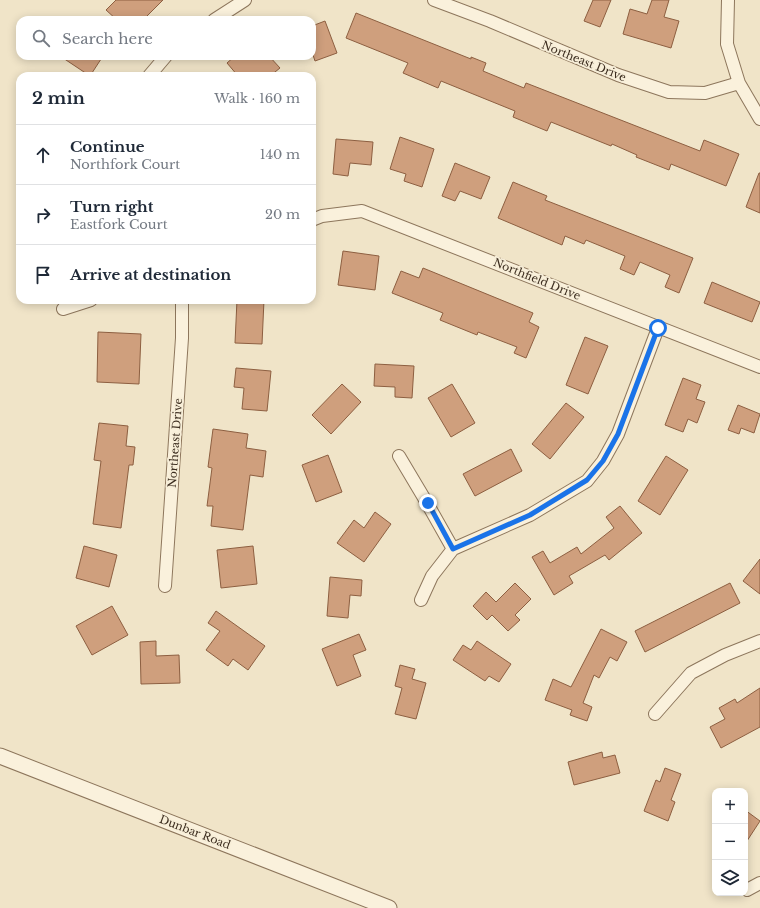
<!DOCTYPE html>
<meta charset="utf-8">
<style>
body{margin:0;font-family:"Libre Baskerville",serif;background:#f2f2f3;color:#1f2937}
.controls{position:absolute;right:12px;bottom:12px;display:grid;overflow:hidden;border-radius:8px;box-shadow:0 2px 10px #0003}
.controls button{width:36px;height:36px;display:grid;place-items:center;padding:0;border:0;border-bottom:1px solid #e0e1e3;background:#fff;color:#1f2937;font:20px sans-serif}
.stop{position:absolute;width:12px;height:12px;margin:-9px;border:3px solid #1a73e8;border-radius:50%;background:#fff}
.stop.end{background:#1a73e8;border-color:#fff;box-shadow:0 1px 4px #0008}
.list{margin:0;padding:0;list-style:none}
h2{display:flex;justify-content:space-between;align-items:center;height:52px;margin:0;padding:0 16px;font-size:17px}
h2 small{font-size:13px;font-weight:400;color:#747a83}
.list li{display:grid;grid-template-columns:26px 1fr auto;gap:12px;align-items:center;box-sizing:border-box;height:60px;padding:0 16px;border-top:1px solid #e0e1e3}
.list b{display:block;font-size:15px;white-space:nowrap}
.list p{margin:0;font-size:13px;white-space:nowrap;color:#747a83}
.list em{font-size:13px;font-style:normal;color:#747a83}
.icon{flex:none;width:22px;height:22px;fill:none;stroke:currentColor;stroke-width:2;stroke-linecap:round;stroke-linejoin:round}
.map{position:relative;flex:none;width:760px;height:908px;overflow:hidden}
.search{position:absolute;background:#fff;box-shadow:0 2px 10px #0003;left:16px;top:16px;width:300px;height:44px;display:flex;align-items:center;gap:10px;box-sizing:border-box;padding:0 14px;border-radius:12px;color:#747a83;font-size:15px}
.panel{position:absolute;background:#fff;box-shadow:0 2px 10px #0003;left:16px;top:72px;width:300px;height:232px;border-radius:12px}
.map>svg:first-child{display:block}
.building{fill:#cf9f7d;stroke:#8d5f41}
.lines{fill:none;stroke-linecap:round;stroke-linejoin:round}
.minor-casing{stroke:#8d765c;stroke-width:14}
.tertiary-casing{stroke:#8d765c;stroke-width:17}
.minor{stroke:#faf1dc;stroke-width:12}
.tertiary{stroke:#faf1dc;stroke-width:15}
.route{stroke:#1a73e8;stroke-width:5}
.labels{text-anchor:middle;stroke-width:3.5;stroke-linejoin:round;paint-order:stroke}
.street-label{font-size:11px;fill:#3d2e20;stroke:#f7eed8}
</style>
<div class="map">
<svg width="760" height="908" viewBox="0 0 760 908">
<rect width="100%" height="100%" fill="#f0e4c8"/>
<!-- building -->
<path class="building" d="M116,0h47l-20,20h-26l-11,-10z
M593,0h18l-11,27 -16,-6z
M652,0h17l-5,17 15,4 -8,27 -48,-14 7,-25 17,5z
M356,13l115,46v-2l15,6 -3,8 41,17 2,-5 174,68 4,-11 35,14 -13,32 -55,-22 -2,6 -33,-13 1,-2 -25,-11 -1,2 -60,-24 -4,9 -34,-14 2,-6 -74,-30 -3,7 -35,-15 5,-10 -62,-25z
M325,21l12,32 -22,8 -3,-9v-26z
M60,56h43l-13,20z
M235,56h34l11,12 -10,8h-32l-11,-13z
M400,137l34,12 -12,38 -18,-6 2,-7 -16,-5z
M336,139l37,3 -2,23 -21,-2 -2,13 -15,-2z
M455,163l35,14 -9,22 -21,-8 -5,10 -13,-5z
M759,173h1v40l-14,-6z
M513,182l34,14 -2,4 148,58 -14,35 -14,-6 5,-12 -30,-13 -6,13 -14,-6 5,-13 -39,-16 -2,4 -19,-8 -3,9 -64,-27z
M343,251l36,5 -4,34 -37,-5z
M423,268l110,45 -4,9 10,5 -13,31 -12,-5 3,-6 -39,-15 -1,3 -37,-15 3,-7 -51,-20 9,-22 18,7z
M712,282l48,20 -8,20 -48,-19z
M237,300h27l-2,44 -27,-1z
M98,332l43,2 -2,50 -42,-2z
M585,337l23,9 -20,48 -22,-9z
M375,364l39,2 -2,32 -17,-1v-10l-21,-1z
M236,368l35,3 -4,40 -25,-2 2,-21 -10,-1z
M683,378l18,7 -5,14 9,3 -8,21 -9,-4 -5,13 -18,-7z
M342,384l19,18 -30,32 -19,-19z
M452,384l23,39 -24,14 -23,-39z
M566,403l18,14 -34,42 -18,-15z
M738,405l22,9 -6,19 -13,-5 -2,6 -11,-4z
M99,423l29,3 -2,20 9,1 -2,18h-4l-8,63 -28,-4 8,-63 -7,-1z
M213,429l35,5 -2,14 20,3 -3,26 -13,-2 -7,55 -32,-4 2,-20h-6l5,-38 -4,-1z
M511,449l11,22 -47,25 -12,-22z
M328,455l14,37 -26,10 -14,-37z
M666,456l22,14 -28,45 -22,-14z
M620,506l22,27 -33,27 -4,-5 -36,21 4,7 -19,12 -22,-38 11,-6 7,12 27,-16 4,7 33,-26 -8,-11z
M375,512l16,12 -27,38 -27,-19 17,-23 10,8z
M84,546l33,9 -8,32 -33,-9z
M253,546l4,38 -36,4 -4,-38z
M760,559v35l-17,-13z
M330,577l32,3 -1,16 -11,-1 -2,23 -21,-2z
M515,583l16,16 -16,16 5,5 -12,11 -16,-16 -5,5 -14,-14 13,-14 10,10z
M730,583l10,20 -95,49 -10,-21z
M112,606l16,29 -36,20 -16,-29z
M216,611l49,35 -17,24 -15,-11 -5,7 -22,-16 14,-19 -12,-8z
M601,629l26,13 -10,19 -7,-4 -11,21 -5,-3 -11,28 9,4 -5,14 -17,-6 2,-5 -27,-10 8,-21 18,8z
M359,634l7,16 -13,5 8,21 -24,10 -15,-37z
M156,641v15l23,-1 1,28 -39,1 -1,-42z
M477,641l34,23 -12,18 -10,-6 -4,5 -32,-21 10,-15 8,5z
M400,665l15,4 -3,10 14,4 -10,36 -21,-5 7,-26 -7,-2z
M760,688v39l-39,21 -11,-21 15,-8 -6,-11 16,-9 2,4z
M602,752l1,6 12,-3 5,18 -46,12 -6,-23z
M665,768l16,6 -10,26 4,2 -7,19 -24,-10 12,-31 4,2z
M745,810l15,11 -15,23z"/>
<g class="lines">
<!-- minor casing -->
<g class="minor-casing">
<path id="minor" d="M434,0l56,21 128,54 51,17 36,1 34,-10
M728,0l-1,44 12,39 21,36
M214,20l31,-20
M149,76l17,-20
M312,220l10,-4 40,-5 398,156
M63,309l28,-9
M399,456l28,47 26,46
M165,586l17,-248v-38
M421,600l11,-24 21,-27 77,-34 57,-34 16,-20 15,-27 40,-106
M655,714l36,-41 34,-18 35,-14
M747,890l13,-7"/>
</g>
<!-- tertiary casing -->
<g class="tertiary-casing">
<path id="tertiary" d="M0,756l389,152"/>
</g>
<!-- minor -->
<use href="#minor" class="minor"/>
<!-- tertiary -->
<use href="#tertiary" class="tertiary"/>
</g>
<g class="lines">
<!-- route -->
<path class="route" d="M428,503l25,46 77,-34 57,-35 16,-19 15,-27 40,-106"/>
</g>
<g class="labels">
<!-- street labels -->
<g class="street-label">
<text transform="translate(584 61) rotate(22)" y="4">Northeast Drive</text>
<text transform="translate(537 279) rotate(22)" y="4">Northfield Drive</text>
<text transform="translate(175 443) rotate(-86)" y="4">Northeast Drive</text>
<text transform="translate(195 832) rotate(21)" y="4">Dunbar Road</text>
</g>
</g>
</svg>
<div class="controls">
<button>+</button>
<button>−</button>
<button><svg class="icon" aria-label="layers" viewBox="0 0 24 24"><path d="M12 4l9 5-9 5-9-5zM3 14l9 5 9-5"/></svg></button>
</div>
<div class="stop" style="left:658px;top:328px"></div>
<div class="stop end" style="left:428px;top:503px"></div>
<div class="search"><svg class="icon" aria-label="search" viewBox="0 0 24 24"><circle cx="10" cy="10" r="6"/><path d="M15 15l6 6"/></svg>Search here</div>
<section class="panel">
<h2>2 min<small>Walk · 160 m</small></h2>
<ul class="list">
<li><svg class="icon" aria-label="ahead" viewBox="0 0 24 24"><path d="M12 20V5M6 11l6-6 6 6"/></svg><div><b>Continue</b><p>Northfork Court</p></div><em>140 m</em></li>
<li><svg class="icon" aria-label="right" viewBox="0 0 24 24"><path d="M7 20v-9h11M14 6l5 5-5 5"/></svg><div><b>Turn right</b><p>Eastfork Court</p></div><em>20 m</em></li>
<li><svg class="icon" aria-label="arrive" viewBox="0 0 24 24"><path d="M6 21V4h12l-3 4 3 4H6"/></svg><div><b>Arrive at destination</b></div></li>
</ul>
</section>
</div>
